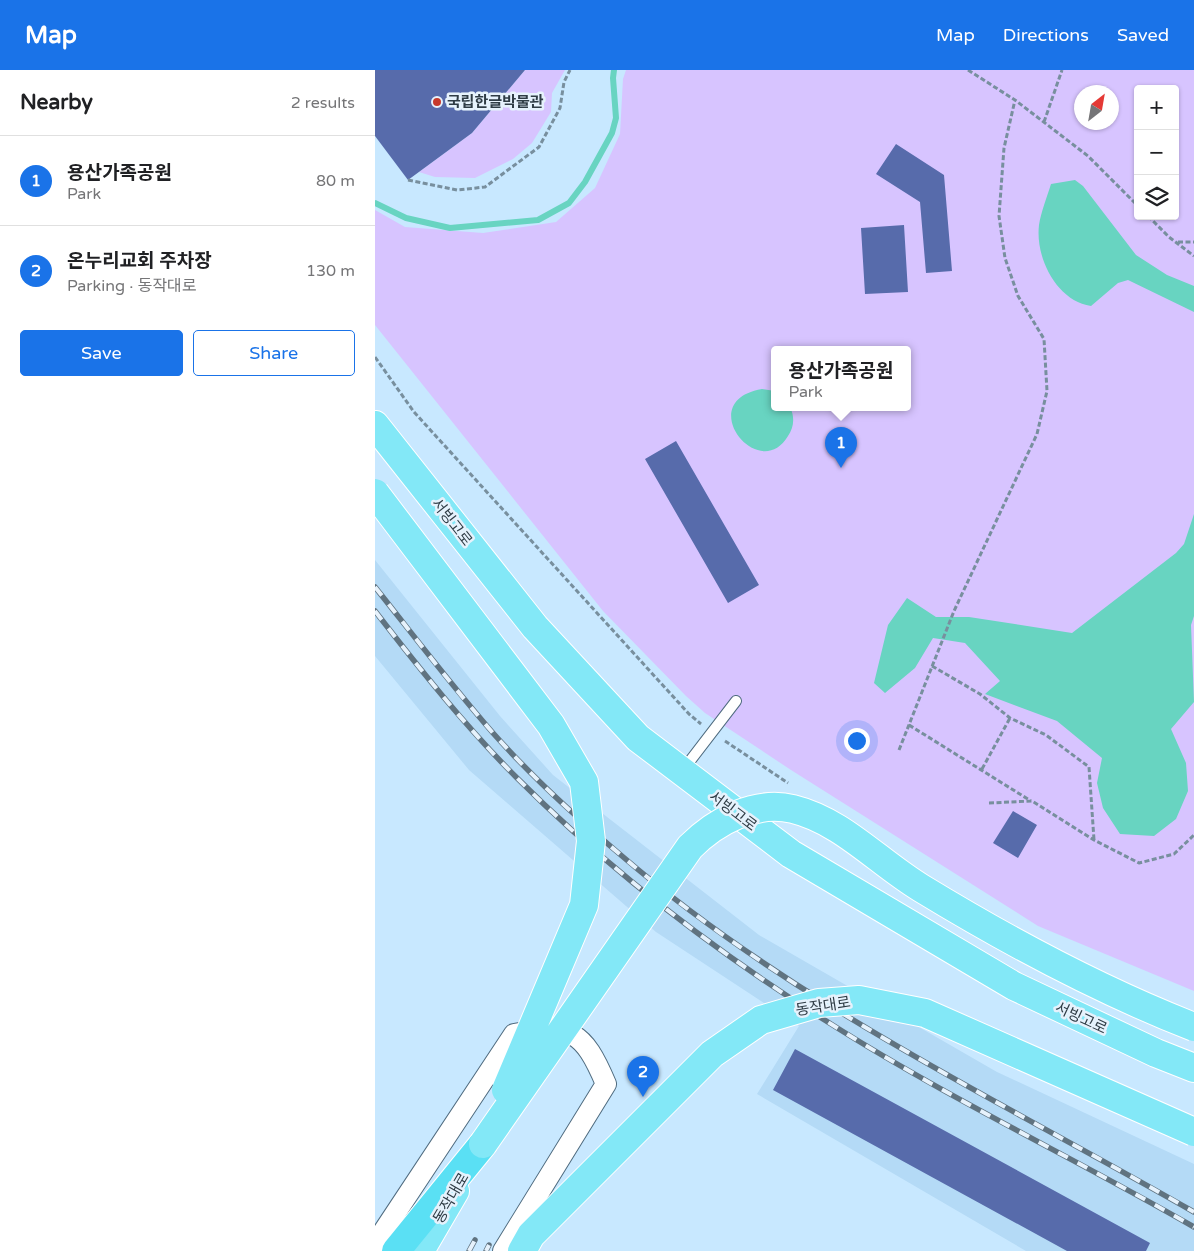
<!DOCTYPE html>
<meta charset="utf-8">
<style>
body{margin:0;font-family:"Varela Round","Noto Sans KR",sans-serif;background:#f2f2f2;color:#202124}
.controls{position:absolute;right:15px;top:15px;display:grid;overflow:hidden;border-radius:5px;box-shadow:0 1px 4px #0004}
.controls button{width:45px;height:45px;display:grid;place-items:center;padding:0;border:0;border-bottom:1px solid #e0e0e0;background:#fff;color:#202124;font:25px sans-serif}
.compass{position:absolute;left:699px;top:15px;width:45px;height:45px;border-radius:50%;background:#fff;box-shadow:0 1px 4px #0004;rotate:31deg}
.you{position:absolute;left:481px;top:670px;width:18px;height:18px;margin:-12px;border:4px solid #fff;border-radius:50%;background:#1a73e8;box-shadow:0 0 0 8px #1a73e833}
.badge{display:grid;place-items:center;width:32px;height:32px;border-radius:50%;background:#1a73e8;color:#fff;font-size:16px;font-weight:700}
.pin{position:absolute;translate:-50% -41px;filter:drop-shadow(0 1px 2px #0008)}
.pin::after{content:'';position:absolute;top:26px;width:18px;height:15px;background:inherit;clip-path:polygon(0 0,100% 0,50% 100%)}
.popup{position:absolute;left:396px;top:276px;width:140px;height:65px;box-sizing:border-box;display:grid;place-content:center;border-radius:5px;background:#fff;filter:drop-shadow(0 1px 4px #0005);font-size:16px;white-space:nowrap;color:#757577}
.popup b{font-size:19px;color:#202124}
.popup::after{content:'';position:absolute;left:50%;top:100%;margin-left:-10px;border:10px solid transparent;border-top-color:#fff}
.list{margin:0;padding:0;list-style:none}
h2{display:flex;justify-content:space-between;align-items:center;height:65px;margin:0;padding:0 20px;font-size:21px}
h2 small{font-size:16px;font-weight:400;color:#757577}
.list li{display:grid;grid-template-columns:32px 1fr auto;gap:15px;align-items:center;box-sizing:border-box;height:90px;padding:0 20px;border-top:1px solid #e0e0e0}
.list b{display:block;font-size:19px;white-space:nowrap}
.list p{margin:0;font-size:16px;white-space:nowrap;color:#757577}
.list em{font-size:16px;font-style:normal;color:#757577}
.actions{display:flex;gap:10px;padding:15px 20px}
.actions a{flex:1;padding:11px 0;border:1px solid #1a73e8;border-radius:5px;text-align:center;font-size:18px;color:#1a73e8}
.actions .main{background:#1a73e8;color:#fff}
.icon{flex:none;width:28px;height:28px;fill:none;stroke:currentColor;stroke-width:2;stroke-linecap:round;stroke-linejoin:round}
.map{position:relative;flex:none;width:819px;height:1181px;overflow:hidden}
header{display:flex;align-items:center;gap:30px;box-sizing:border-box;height:70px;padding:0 25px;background:#1a73e8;color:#fff}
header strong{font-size:24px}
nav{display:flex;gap:28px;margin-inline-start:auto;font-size:18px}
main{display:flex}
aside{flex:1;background:#fff}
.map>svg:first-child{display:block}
.built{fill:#b4daf6}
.green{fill:#d7c4ff;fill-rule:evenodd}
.water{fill:#68d4c1}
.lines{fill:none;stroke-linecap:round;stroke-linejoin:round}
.stream{stroke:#68d4c1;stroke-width:6}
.building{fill:#576bab}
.service-casing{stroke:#4f6b7f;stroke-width:12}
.minor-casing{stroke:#4f6b7f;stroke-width:22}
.primary-casing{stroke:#fff;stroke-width:30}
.trunk-casing{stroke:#fff;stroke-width:30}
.path{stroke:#788f9e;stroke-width:3;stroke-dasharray:5 2.5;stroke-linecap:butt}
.service{stroke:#fff;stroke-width:10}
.minor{stroke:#fff;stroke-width:20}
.primary{stroke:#83e8f7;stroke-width:28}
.trunk{stroke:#5ae0f4;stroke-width:28}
.rail-casing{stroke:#607380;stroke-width:5.5}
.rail{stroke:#e6f2fc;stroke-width:4;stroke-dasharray:11;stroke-linecap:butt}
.primary-bridge-casing{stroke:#fff;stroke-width:30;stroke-linecap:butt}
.primary-bridge{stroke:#83e8f7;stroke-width:28}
.poi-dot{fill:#c6392c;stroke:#e6f2fc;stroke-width:2}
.labels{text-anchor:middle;stroke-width:5;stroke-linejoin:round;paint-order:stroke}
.poi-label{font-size:15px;font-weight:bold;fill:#2f3c45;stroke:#e6f2fc;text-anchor:start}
.street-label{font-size:15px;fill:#2f3c45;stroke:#e6f2fc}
</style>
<header>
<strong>Map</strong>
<nav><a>Map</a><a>Directions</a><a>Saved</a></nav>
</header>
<main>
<aside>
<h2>Nearby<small>2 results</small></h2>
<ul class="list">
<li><span class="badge">1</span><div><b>용산가족공원</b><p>Park</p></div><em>80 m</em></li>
<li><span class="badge">2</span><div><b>온누리교회 주차장</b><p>Parking · 동작대로</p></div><em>130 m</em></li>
</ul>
<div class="actions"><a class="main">Save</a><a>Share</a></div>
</aside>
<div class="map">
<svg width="819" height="1181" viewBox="0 0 819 1181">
<rect width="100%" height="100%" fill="#c8e8ff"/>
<!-- built -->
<path class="built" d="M0,490l125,156 53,59 206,160 238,137 197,92v87h-168l-269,-157 42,-68 -143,-94 -187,-162 -94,-114z"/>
<!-- green -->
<path class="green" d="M150,0h40l-13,23 -1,19 -19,31 -19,16 -38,19 -40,-1 -16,-5 53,-39z
M251,0h568v921l-156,-65 -247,-156 -86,-57 -19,-17 -83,-85 -228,-286v-115l30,17 78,6 73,-11 39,-34 25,-54 3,-55zM763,19h37v127h-37zM706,22h30v30h-30zM400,279h132v58h-132z"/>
<!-- water -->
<path class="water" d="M700,110l8,6 53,69 31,20 27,11v26l-66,-32 -10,3 -27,23c-34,-5 -56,-48 -52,-81 2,-13 8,-28 12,-41z
M387,319l13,2v16h15c5,10 4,20 -2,29 -29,49 -96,-35 -26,-47z
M819,444v102l-3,9 3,77 -23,27 15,34 2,28 -12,28 -22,17 -34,-2 -17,-26 -6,-25 5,-25 -45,-37 -72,-27 15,-13 -35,-38 -32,-5 -18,30 -30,25 -11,-10 14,-58 19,-27 29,19h33l103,16 104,-80 8,-9z"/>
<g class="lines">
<!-- stream -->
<path class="stream" d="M0,133l31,15 44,10 88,-8 31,-17 16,-21 27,-49 4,-15 -3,-40 1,-8"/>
</g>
<!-- building -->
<path class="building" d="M0,0h150l-53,63 -64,47 -33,-44z
M521,74l48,31 8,96 -26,2 -6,-71 -44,-28z
M529,155l4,67 -43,2 -4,-66z
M301,371l83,144 -31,18 -83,-144z
M638,741l24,14 -19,33 -25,-15z
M420,979l355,194 -4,8h-79l-294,-161z"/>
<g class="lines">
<!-- service casing -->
<g class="service-casing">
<path id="service" d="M308,700l53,-69"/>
</g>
<!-- minor casing -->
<g class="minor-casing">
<path id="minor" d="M0,1174l139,-210c57,-10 69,-4 92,50l-103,167"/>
</g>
<!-- primary casing -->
<g class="primary-casing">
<path id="primary" d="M0,355l160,202 103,111 153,116 223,132 142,67 38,15
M45,1181l35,-60"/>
</g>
<!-- trunk casing -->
<g class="trunk-casing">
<path id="trunk" d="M21,1181l87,-107"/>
</g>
<!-- path -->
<path class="path" d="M593,0l47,30 73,56 50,50
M669,52l18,-52
M33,110l49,10 28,-3 54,-40 21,-39 4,-26 6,-12
M773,146l21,21 25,19
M803,172h16
M0,287l39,55 275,302 12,10
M557,596l48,28 30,24 36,17 43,32 5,73
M534,655l122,76
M350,671l63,42
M524,680l55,-139 83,-177 10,-43 -3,-52 -26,-43 -13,-38 -6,-42 5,-68 11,-48
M607,699l28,-51
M614,733l43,-2 62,39 45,23 35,-9 20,-19"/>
<!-- service -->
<use href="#service" class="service"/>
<!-- minor -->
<use href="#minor" class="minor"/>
<!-- primary -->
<use href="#primary" class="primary"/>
<!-- trunk -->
<use href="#trunk" class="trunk"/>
<!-- rail casing -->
<g class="rail-casing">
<path id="rail" d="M0,517c39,49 77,99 118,146 39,44 84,85 129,123 171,147 377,244 572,356
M0,541c44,57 90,115 141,166 94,94 203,177 315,247 117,74 243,134 363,203
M94,1181l6,-11
M111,1181l3,-6"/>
</g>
<!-- rail -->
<use href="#rail" class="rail"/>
<!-- primary-bridge casing -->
<g class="primary-bridge-casing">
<path id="primary-bridge" d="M0,423l176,232 33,57 7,59 -7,64 -78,185
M108,1074l207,-297c26,-26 65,-47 103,-38 49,12 85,53 128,79 87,53 178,102 273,139
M147,1181l9,-16 181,-181 49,-34 58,-17 40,-3 66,13 269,119"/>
</g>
<!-- primary-bridge -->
<use href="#primary-bridge" class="primary-bridge"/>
</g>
<!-- markers -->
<circle class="poi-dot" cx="62" cy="32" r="5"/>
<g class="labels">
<!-- poi labels -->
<g class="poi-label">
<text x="72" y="37">국립한글박물관</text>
</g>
<!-- street labels -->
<g class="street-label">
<text transform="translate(77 452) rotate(52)" y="5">서빙고로</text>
<text transform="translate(358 741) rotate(37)" y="5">서빙고로</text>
<text transform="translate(448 936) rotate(-9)" y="5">동작대로</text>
<text transform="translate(706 948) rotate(25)" y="5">서빙고로</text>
<text transform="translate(76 1128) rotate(-60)" y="5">동작대로</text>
</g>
</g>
</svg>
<div class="controls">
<button>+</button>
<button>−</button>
<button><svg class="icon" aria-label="layers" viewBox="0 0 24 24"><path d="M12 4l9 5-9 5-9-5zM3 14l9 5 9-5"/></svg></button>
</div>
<svg class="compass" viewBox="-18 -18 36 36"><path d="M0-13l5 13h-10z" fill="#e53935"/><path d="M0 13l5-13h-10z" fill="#757577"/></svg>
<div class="you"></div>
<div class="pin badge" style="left:466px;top:398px">1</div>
<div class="popup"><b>용산가족공원</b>Park</div>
<div class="pin badge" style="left:268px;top:1027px">2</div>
</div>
</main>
